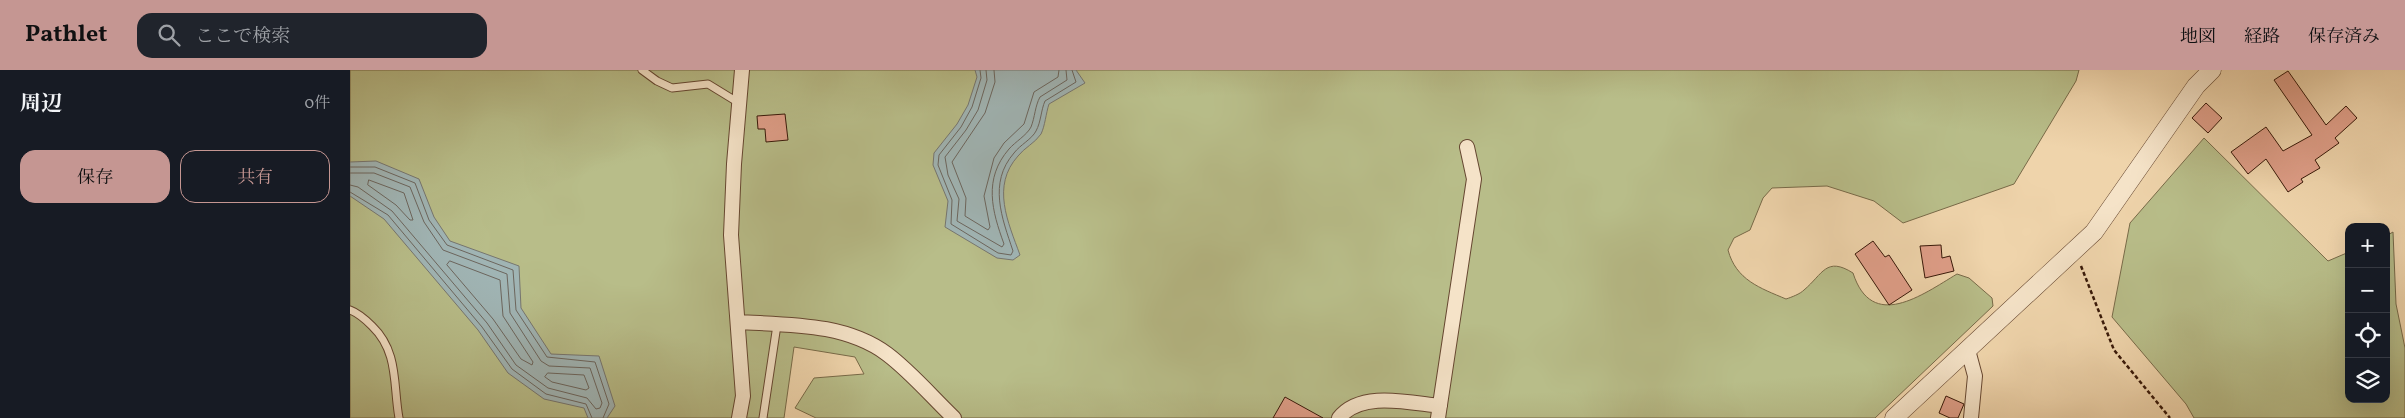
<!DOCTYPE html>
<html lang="ja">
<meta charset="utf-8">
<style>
body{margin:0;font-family:Vollkorn,"Noto Serif JP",serif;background:#20242c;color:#f1f3f6}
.controls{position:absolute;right:15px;bottom:15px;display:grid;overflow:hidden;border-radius:10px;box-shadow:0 5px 20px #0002}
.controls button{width:45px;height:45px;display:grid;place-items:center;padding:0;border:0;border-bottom:1px solid #363941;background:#171b24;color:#f1f3f6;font:25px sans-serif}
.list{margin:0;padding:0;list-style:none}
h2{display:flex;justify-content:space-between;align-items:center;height:65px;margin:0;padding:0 20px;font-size:21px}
h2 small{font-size:16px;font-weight:400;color:#9ea1a6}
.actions{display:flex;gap:10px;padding:15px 20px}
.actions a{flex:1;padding:11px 0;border:1px solid #c59692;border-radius:15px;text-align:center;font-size:18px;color:#c59692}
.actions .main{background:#c59692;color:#111}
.icon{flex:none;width:28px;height:28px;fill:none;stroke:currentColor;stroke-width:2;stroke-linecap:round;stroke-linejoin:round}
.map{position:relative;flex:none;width:2055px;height:348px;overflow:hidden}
header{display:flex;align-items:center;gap:30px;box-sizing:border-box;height:70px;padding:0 25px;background:#c59692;color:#111}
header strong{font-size:24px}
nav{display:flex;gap:28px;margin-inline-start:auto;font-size:18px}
.search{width:350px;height:45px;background:#20242c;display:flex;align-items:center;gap:12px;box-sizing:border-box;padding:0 18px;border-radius:15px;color:#9ea1a6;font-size:19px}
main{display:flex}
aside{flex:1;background:#171b24}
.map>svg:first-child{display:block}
.green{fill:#b8bd89;stroke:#786a48}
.water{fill:#a0b5b5;stroke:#767670}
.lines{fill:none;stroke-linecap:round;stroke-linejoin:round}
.shore{stroke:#6c665e;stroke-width:1}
.building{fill:#df9e88;stroke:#381808}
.service-casing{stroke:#664731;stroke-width:9}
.minor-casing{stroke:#664731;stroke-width:16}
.tertiary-casing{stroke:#664731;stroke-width:19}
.path{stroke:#381808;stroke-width:2.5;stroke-dasharray:4 2.5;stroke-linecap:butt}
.service{stroke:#f5e3c8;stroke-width:7}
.minor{stroke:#f5e3c8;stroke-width:14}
.tertiary{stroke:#f5e3c8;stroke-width:18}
</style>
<header>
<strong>Pathlet</strong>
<div class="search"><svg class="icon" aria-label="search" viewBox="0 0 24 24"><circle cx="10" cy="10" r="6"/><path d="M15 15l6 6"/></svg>ここで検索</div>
<nav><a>地図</a><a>経路</a><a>保存済み</a></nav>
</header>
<main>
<aside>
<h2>周辺<small>0件</small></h2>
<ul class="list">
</ul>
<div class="actions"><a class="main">保存</a><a>共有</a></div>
</aside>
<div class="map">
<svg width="2055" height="348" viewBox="0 0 2055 348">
<rect width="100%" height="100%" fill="#efd4ab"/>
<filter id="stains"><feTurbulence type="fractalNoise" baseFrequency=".004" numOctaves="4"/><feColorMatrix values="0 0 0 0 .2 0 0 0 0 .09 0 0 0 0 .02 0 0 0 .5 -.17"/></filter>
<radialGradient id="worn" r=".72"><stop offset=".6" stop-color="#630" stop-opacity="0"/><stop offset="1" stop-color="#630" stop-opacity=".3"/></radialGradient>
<!-- green -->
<path class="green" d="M0,0h1729l-3,11 -62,103 -111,39 -29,-22 -47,-15 -55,2 -9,10 -13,32 -16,8 -6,12c8,30 32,38 58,49 6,-2 14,-5 18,-9 19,-16 22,-34 49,-17 19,59 69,22 104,1l12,4 23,20 1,8 -118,112h-1059l-21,-10 19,-30 50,-4 -9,-17 -61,-10 -10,71h-434z
M1854,68l124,123 21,-9v147h37v-163l7,-4 3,72 9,44v70h-211l-8,-14 -74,-87 18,-94z"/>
<!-- water -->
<path class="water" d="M625,0h101l9,13 -36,21c-3,9 -4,22 -8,30 -6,9 -17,14 -23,22 -27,30 -10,66 2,99l-7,5 -16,-2 -52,-31 3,-26 -15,-36 1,-12 23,-29 11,-19 9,-28z
M26,91l43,18 15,38 16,24 69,25 2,42 30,46 48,2 16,50 -8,12h-19l-4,-10 -40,-9 -36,-26 -30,-43 -94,-111 -34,-23v-34z"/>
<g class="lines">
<!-- shore -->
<path class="shore" d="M630,0l1,8 -9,29 -11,20 -22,28 -1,10 14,35 -1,24 47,29 13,2 2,-4c-11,-33 -25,-68 1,-98 6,-8 18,-14 22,-22 5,-9 5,-21 9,-30l31,-19 -4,-12
M636,0l1,10 -9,30 -12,20 -21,27 3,18 11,24 -2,22 45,26 2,-3c-12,-33 -21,-65 5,-95 6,-7 18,-14 22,-22 4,-10 4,-21 9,-30l27,-17 -1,-10
M644,0l1,12 -10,31 -33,49 14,36 -1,18 23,14 2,-3 -6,-31 10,-38 10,-15 20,-19 10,-32 24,-15 1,-7
M0,97h25l40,16 14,37 18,25 66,25 3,40 31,47 48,5 14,42 -6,14
M0,103h24l36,14 14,35 19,28 64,24 3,39 31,48 8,5 41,2 12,35 -2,5 -4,1 -9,-11 -39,-10 -32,-23 -29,-42 -95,-112 -34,-24 -8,-2
M19,110l35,13 9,27h-3l-14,-15 -28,-20z
M0,122l38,23 94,112 30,42 34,25 40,10 6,14
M100,191l50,19 3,36 30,46 -1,3 -11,-6 -28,-40 -46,-54z
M198,303l36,2 5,13 -3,2 -34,-8 -7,-5z"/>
</g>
<!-- building -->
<path class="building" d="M1938,1l38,54 20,-19 11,12 -22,20 4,5 -24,17 5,8 -19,11 2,3 -15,10 -22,-33 -18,15 -17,-22 35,-25 17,24 29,-16 -38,-55z
M1856,33l16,15 -14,15 -16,-15z
M435,44l3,26 -22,2 -1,-13h-7l-1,-13z
M1523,171l12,16 4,-2 23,35 -23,15 -34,-51z
M1591,175l1,13 8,-2 4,15 -29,7 -5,-32z
M1596,326l18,8 -6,14h-8l-11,-5z
M935,327l38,21h-50z"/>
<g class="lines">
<!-- service casing -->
<g class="service-casing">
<path id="service" d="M292,0l15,11 15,7 36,-4 31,19
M0,240c8,3 16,10 22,16 27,26 21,59 27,92
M413,348l14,-93"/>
</g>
<!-- minor casing -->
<g class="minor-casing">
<path id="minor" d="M389,252c50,3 106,1 148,32 24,18 45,43 67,64
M1618,280l7,26 -4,42
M389,348l4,-22 -12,-161 3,-71 8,-94
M989,348c22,-28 71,-15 101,-12
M1088,348l36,-239 -7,-32"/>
</g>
<!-- tertiary casing -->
<g class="tertiary-casing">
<path id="tertiary" d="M1544,348l200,-186 102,-146 16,-16"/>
</g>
<!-- path -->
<path class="path" d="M1731,196l33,84 56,68"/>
<!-- service -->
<use href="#service" class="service"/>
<!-- minor -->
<use href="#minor" class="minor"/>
<!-- tertiary -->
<use href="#tertiary" class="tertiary"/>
</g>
<rect width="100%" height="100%" filter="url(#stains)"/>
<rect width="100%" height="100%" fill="url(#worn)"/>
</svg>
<div class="controls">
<button>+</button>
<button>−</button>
<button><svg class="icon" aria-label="locate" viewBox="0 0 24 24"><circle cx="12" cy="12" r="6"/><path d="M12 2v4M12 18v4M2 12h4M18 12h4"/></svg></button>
<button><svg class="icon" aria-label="layers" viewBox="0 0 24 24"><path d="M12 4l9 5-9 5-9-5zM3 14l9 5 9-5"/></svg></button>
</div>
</div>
</main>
